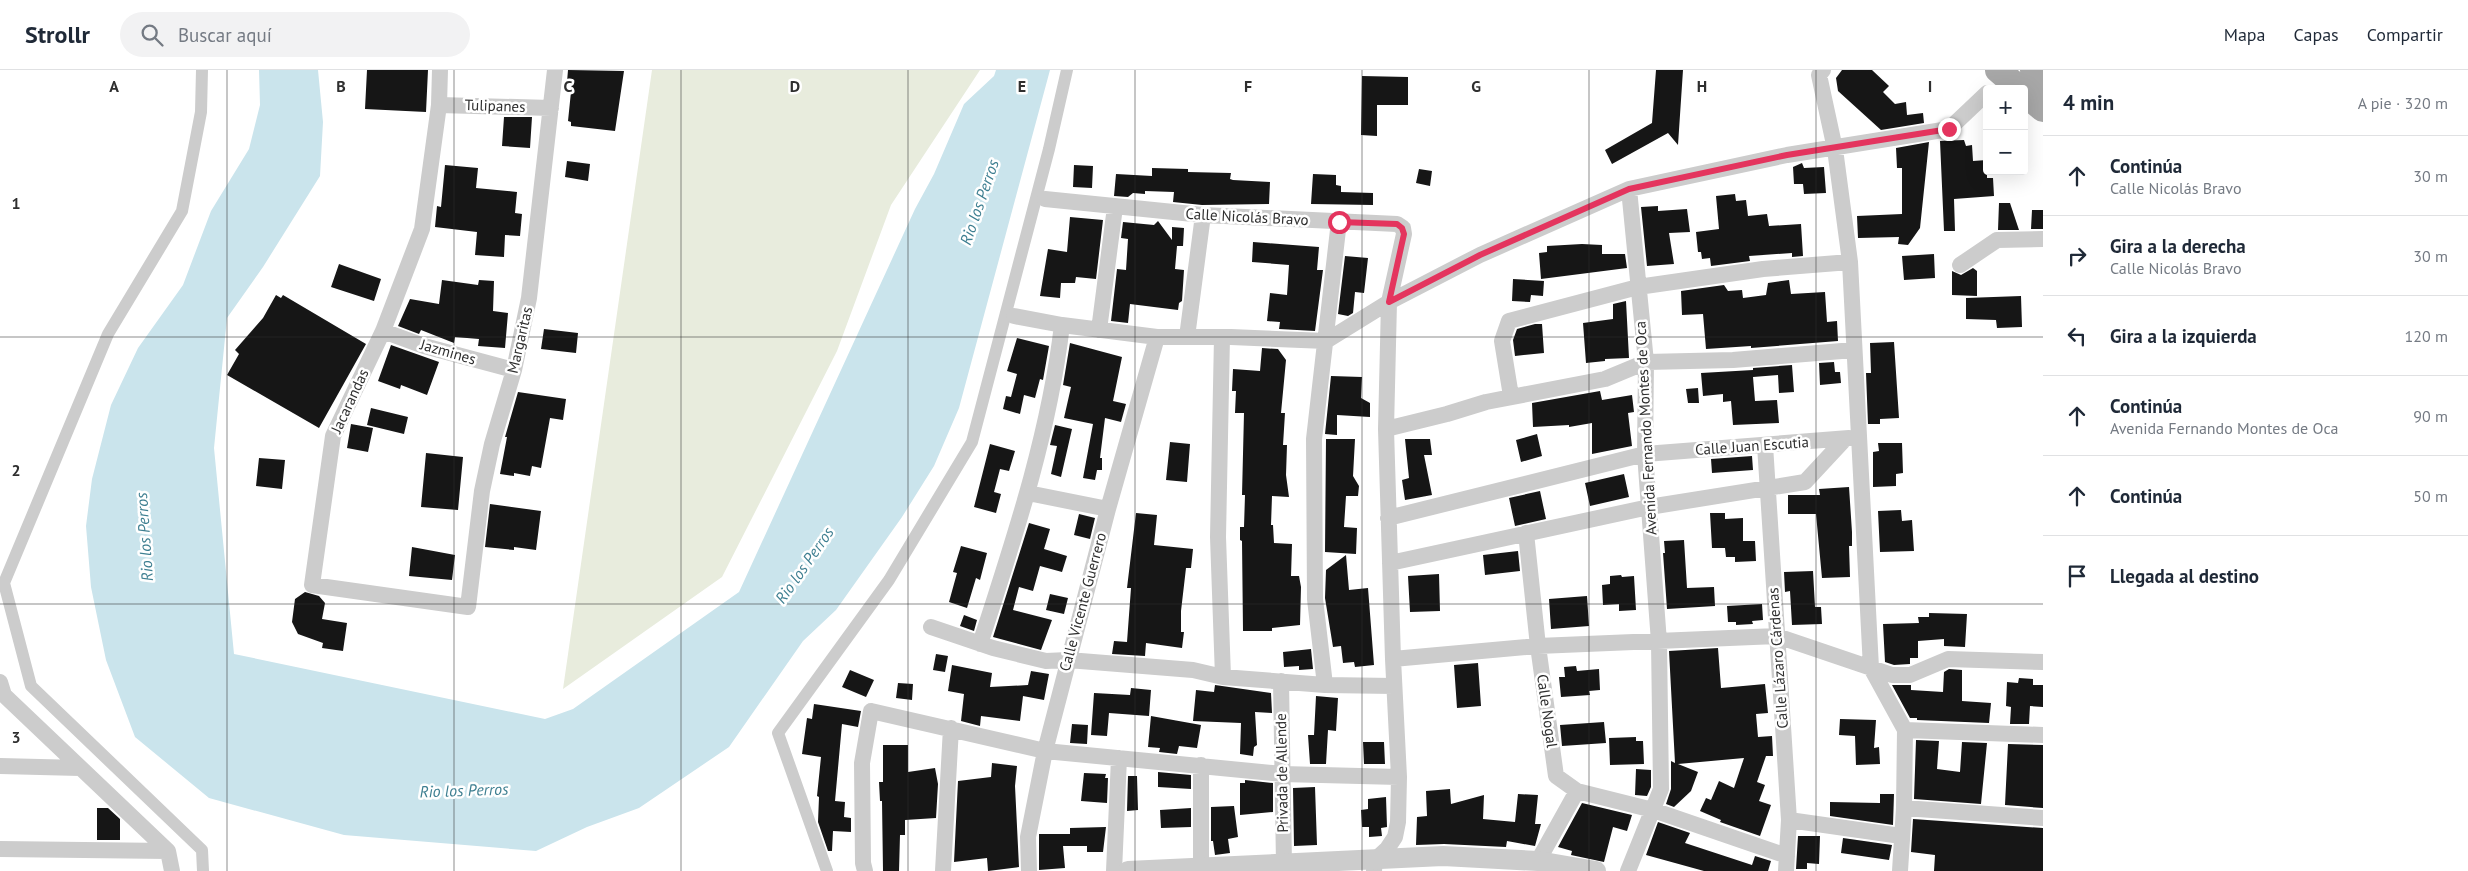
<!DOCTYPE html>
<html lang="es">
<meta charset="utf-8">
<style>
body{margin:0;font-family:"PT Sans",sans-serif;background:#f2f2f3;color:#1f2937}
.controls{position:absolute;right:15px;top:15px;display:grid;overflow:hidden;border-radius:5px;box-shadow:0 5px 20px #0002}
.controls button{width:45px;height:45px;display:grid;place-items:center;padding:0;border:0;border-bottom:1px solid #e0e1e3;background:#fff;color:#1f2937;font:25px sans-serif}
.stop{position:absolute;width:15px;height:15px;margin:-11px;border:4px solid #e4345e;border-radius:50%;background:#fff}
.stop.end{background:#e4345e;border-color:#fff;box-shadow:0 1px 5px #0008}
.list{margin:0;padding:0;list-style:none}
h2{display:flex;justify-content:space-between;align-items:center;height:65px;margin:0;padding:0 20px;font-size:21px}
h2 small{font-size:16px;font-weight:400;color:#747a83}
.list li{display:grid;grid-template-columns:32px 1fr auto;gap:15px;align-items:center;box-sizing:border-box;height:80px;padding:0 20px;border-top:1px solid #e0e1e3}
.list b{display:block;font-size:19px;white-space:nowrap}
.list p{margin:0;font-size:16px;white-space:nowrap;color:#747a83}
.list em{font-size:16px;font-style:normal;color:#747a83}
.icon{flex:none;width:28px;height:28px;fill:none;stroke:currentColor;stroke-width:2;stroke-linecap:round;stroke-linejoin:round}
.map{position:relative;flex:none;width:2043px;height:801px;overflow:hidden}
header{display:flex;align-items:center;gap:30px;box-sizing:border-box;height:70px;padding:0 25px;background:#fff;border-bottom:1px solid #e0e1e3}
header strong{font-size:24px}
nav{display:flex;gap:28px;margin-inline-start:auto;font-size:18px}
.search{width:350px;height:45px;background:#f2f2f3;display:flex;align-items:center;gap:12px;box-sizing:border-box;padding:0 18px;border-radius:28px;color:#747a83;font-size:19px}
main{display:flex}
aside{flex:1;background:#fff}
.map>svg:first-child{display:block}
.green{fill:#e8ecdd}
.water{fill:#cae4ec}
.building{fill:#161616}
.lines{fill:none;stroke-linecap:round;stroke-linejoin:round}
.pedestrian{stroke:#ccc;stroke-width:12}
.minor{stroke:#ccc;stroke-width:16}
.tertiary{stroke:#ccc;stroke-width:20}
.primary{stroke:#a7a7a7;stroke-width:26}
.route{stroke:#e4345e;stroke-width:6}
.grid{fill:none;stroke:#2f2f2f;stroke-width:1;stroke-opacity:0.55}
.labels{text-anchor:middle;stroke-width:5;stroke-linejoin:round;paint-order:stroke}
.street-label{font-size:15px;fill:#2f2f2f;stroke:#fff}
.water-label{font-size:16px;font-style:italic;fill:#3e7f91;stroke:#fff}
.grid-label{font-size:16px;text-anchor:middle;font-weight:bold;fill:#2f2f2f;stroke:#fff;stroke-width:5;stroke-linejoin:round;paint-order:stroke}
</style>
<header>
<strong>Strollr</strong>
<div class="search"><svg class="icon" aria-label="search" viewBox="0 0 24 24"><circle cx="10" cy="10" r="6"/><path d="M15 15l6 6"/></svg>Buscar aquí</div>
<nav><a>Mapa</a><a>Capas</a><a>Compartir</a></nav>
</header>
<main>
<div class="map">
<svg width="2043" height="801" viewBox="0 0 2043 801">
<rect width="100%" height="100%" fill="#fff"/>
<!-- green -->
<path class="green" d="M652,0h328l-89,135 -54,146 -115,226 -159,112z"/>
<!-- water -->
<path class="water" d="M259,0h59l5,52 -3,54 -57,91 -36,51 -13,130 20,206 311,65 28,-10 166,-117 176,-383 19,-35 30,-70 30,-28 2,-6h54l-91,338 -25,58 -32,51 -66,93 -33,31 -74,106 -90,61 -52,19 -51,24 -192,-16 -135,-37 -74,-61 -29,-77 -15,-73 -5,-61 6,-47 19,-74 27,-57 45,-63 28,-74 38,-62 11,-44z"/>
<!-- building -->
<path class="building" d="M367,0h61l-2,42 -61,-3z
M568,0l56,1 -9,60 -44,-5v-4l-3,-1 4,-39h-5z
M1656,0h27l-5,75 -10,-12 -56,31 -7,-14 47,-27z
M1842,0h30l17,16 -6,6 12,12 11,-2 1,13 16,-2 1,10 -43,7 -43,-39 -2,-13z
M1362,6l46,1v28h-31v31l-16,-1z
M504,47h28l-2,31 -28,-2z
M1964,70l2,6 6,-1 1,16 14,-1v18h6l1,18 -40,3 1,32h-11l-4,-90z
M1929,72l-9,86 -12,17 -10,-1 1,-7 -41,1 -1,-22 45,-2v-46h-5l-1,-20z
M567,91l23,3 -2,17 -23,-4z
M1802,93l2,5 20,-1 2,26 -22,1 -1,-10h-9l-1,-17z
M445,95l33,3 -2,20 41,4 -2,21 7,1 -2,22 -15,-1 -1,22 -29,-2 2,-23 -42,-5 2,-21 4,1z
M1074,95l19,1 -1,22 -19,-1z
M1152,98l36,1v3l43,1 -1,6 3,1 37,2 -1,22 -67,1 -29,-3 1,-10 -29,-1v3l-12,-1 -5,4 -14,-1 2,-22 36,2z
M1419,99l13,2 -2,15 -14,-3z
M1313,104l23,1v10l5,1v6l32,1v12l-62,-1z
M1735,124l1,7 10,-1 2,16 19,-2 2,12 32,-2 2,32 -11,1v-4l-43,3 1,5 -39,5 -1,-8 -8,1 -1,-7h-3l-2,-20 23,-3 -3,-33z
M1999,133h11l9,27h-21z
M1658,136v5l29,-2 3,23 -21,1 5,31 -27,2 -6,-59z
M2032,140h11v19h-12z
M1070,147l33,3 -7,59 -20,-2 -1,6h-14l-1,15 -20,-2 8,-47 19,3z
M1158,151l14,19v-13l12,1 -1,18h-6l-2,23 9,1 -2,31 -3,2 -1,7 -48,-6 -2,19 -17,-2 6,-52 9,1 2,-31 -7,-1 2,-16 31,3z
M1253,172l66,5 -2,23h6l-8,61 -36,-2 1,-7 -13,-1 3,-28 17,2 2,-30 -37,-3z
M1582,174l20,1v9h23l2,14 -86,11 -2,-26 8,-1v-6z
M1934,184l1,24 -31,2 -2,-24z
M1345,186l23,2 -4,35 -9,-1 -2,21 -5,3 -10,-2z
M339,194l42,15 -7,22 -43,-14z
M1973,198l4,3v25l-25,-1v-24l9,4z
M1513,209l31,2 -1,15 -12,-1 -1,7 -18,-1z
M442,210l36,5 1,-5 15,1 -1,30 15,2 -3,35 -27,-2 1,-7 -24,-2 -1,6 -33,-13 -2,4 -21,-8 12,-27 29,5z
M1789,210l2,14 34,-2 2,30 10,-1 1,20 -87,7v-2l-45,3 -3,-35 -21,1 -1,-24 43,-6 4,6 14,-1 1,8 23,-3 2,-12z
M276,225l5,3 2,-3 83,49 -47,84 -92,-53 12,-21 -4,-4 28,-32z
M2021,226l1,31 -25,1 -1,-8 -30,-1v-21z
M1626,231l3,57 -24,1v2l-19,2 -3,-40 30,-4v-15z
M1535,254h7l2,29 -29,3 -2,-16 4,-11z
M544,259l34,4 -2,20 -35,-4z
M1017,268l32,8 -6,34 -3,-1 -5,19 -11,-3 -4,19 -17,-5 3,-13 5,1 6,-23 -10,-3z
M1894,272l5,76 -19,1v5h-12l-2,-51h5l-1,-30z
M1070,273l52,14 -9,44 13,3 -5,18 -16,-4 -5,40h2v12h-5l-2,10 -12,-2 10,-54 -29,-6 7,-31 -8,-2z
M391,275l48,17 -12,33 -26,-10 -1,4 -22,-8z
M1262,278l16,1 8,11 -5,53h4l-2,32h4l-1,30 3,22 -17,-1 -1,29h2l1,18 18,1 -1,32h8l2,11 -1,38 -28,3v3h-29l-1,-90 -2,-1v-13h4l1,-32h-3l2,-82h-9l1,-22h-4l1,-22 27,2z
M1834,292l1,10h5l1,11 -21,2 -1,-22z
M1792,295l2,27 -15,1 -1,-18 -25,2 2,24 22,-1 2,23 -46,2 -2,-24 -8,1v-8l-20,2 -2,-23 52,-3v-2z
M1331,306l31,1 -1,21 9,5v14l-33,-2v20l-12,-1z
M1698,318l1,15h-11l-2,-14z
M1600,321l2,9 30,-5 2,17 -6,1 4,33 -40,8v-31l-23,4v-2l-36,2 -1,-24z
M518,322l48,7 -3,21 -13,-2 -9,50 -9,-2 -2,10 -16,-3v3l-14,-2 7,-37h-2z
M371,338l37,9 -4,17 -37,-9z
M351,354l22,4 -5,24 -21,-4z
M1055,355l17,4 -11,48 -10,-3 6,-28 -7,-1z
M1537,364l5,22 -21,6 -5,-22z
M1326,369h29l-2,37 6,10 -1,10h-12l-2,31 13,1 -1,26 -31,-2z
M1405,369h25l2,16h-8l8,40 -27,5 -3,-20 7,-2z
M1170,372l20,2 -3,38 -21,-2z
M1878,373h24l1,30 -7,1v12l-23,1v-35l6,-1z
M990,374l25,7 -6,20 -9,-2 -6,23 7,2 -5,19 -22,-6z
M426,383l37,4 -5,53 -37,-3z
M1752,386l1,14 -41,3 -1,-14z
M259,388l26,2 -3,29 -26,-3z
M1624,404l5,23 -39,9 -5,-23z
M1849,417l3,45v14h-3l1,31 -28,1 -6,-64h-28v-19h32l-1,-6z
M1540,421l6,28 -31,7 -6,-28z
M490,434l51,7 -5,39 -22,-3v3l-29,-3z
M1901,440l1,11 10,-1 2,31 -34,1 -2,-41z
M1136,443l21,2 -3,30 39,4 -2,19h-5l-5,43v21h3l-2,16 -36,-5 -1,13 -33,-2 2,-13 13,1 4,-54h-4z
M1710,443h15v6l18,-1v23h12l1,20 -21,1v-5h-9l-1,-9h-13z
M1079,444l16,4 -5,21 -16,-4z
M1029,453l21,6 -6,20 23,7 -5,16 -22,-6 -7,25 -14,-4 -6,23 39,10 -11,30 -48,-13z
M1684,470l3,48 27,-1 1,19 -48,3 -4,-56h2l-1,-12z
M961,476l26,7 -7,27 -4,-2 -9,30 -18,-6 8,-29 -4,-1z
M412,477l43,8 -3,25 -43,-4z
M1518,481l2,20 -35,4 -2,-20z
M1346,485l3,35 19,-2 6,77 -19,2 -1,-5 -11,1 -2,-17 -8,1 -8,-49 1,-28z
M1813,501l2,36h6l1,17 -30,1 -2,-34 -5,1 -1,-20z
M1439,504l1,37 -30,1 -2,-36z
M1621,505l1,2 12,-1 2,34 -17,1v-7l-16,1 -1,-20 8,-1v-8z
M305,522l14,4 6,7 -3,16 25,4 -4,28 -21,-3 1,-5 -25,-9 -6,-12 3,-23z
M1050,524l18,4 -4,16 -18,-4z
M1587,526l2,30 -38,3 -2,-30z
M1762,534l1,16 -11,1 1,3 -17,1v-3h-8l-1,-16z
M1929,543l38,1 -2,33 -21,-1v-7l-26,2v17h-8v6l-16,1 -9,-3 -2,-38 36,-1 -1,-6h11z
M964,545l13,5 -3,11 -14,-5z
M1718,578l3,40 44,-4 3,29 -12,1 2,23 14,-1 1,20h-7l-9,26 8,3 -6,16 12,4 -11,31 -40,-14 1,-2 -21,-9 6,-13 5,2 8,-19 15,7 10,-30 -66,6 20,8 -7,19 -17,16 -8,-3 5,-15v-28l4,2 -6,-112z
M1311,579l2,20 -14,1v-4l-15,1 -1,-15z
M936,584l12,2 -3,16 -12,-2z
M1478,593l3,43 -24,2 -3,-43z
M952,595l40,8 -2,14 38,-2 3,-14 18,3 -5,26 -21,-4 -3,25 -39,-5 -1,10 -19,-5 3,-27 -16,-3z
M1576,596l1,5 22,-2 1,21 -11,1 1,4 -29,2 -2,-20h6l-1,-10z
M1949,599l13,1v31l29,2 -2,20 -72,-3v-2h-7l-18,-33h19v5l32,2 1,-20z
M850,600l24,10 -8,17 -24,-10z
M2019,608l14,1v6h10v22l-13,-1 -1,18h-19l1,-17 -5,-1 1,-24 11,1z
M898,613l15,1 -1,16 -16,-2z
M1215,615l56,8 1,20 -17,-1 2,33 -3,2 -1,9 -13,-2 1,-31 -48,-2 3,-31 18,2z
M1131,618l20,2 -2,26 -40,-3 -2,23 -16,-1 3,-42 36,2z
M1316,626l22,2 -2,33 -8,-1 -2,34h-16l-2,-29h6z
M814,634l47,7 -3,16 -16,-3 -7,77 10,1 -1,15 7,1v14l-18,-1 -1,20h-4l-10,-29 1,-25 -2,-1 4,-39 -19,-3 5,-36 5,1z
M1151,646l50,9 -4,23 -18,-2 -2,8 -18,-2 1,-4 -12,-1z
M1840,649l36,1 -2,28 5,-1 1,17 -24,1 -1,-29 -16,-1z
M1604,652l2,21 -44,3 -2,-21z
M1072,654l16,1 -1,19 -17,-1z
M1636,667v4h7l1,23 -34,1 -1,-27z
M1916,670l23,1 -2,28 23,3 2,-30 25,1 -6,61 -67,-5z
M1363,672h21l1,22h-21z
M2008,674l35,1v63l-38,-3z
M883,675h25v27l27,-4 3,16 -2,34 -31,2v15h-5l-1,36h-16l-1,-70h-2l-1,-19h4z
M992,693l25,3 -2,20 4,81 -31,4 -1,-13 -33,4 4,-81 33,-4z
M1636,699l15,1v17l-4,9 -12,-1z
M1158,702l33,3v14l-33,-2z
M1084,703l22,1 -1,4h3l-1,25 -26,-2z
M1128,706h9l1,34 -11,1z
M1245,710l28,3v29l-33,3v-32h5z
M1315,717l2,58 -23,1 -1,-58z
M1450,719l1,15 33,-9 -1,24 32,3 3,-28 20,1 -3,29h6l-6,22 -28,-5 -1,6 -62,-3 -28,1 1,-28 10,-1 -1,-25z
M1880,724h14l-1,31 -63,-9v-14l50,1z
M1386,727l1,30 -6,1 1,8 -13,1v-10h-7l-1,-17 7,-1v-10z
M1582,733l50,12 -5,16 -14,-4 -9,35 -33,-7 1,-4 -14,-4z
M1234,736l4,31 -10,2 2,14 -15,2 -2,-14h-2v-34z
M97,738h11l12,11v21h-23z
M1191,738v19l-30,1 -1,-18z
M1913,749l130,9v43h-109l1,-16 -24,-3z
M1658,752l32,11 -5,10 67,22 3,-9 16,5 -3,10h-64l-58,-16z
M1106,757l-3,25h-16v-6h-24l2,22 -26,2v-36h31v-6z
M1798,766h22l-1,28 -12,-1v6h-11z
M1843,768l49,7 -3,15 -48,-7z"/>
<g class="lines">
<!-- pedestrian -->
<path class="pedestrian" d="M202,0l-1,42 -19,99 -74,123 -104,249 27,103 171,164 1,21
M827,801l-49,-138 111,-153 83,-138 77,-293 18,-79"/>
<!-- minor -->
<path class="minor" d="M440,0l-1,35 -17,124 -39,102 -50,105 -21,149 156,22 14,-116 10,-47 22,-74 15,-72 26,-228
M1823,0l-4,5 16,74 15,113 21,406 34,62 -1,78 -4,63
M439,35l112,3
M1960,195l37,-25 46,-1
M1014,246l48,9
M1099,260l16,-123
M383,261l41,15 90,24
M1187,267l16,-122
M1222,267l-4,200 5,140
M1511,326l-9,-55 7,-20 129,-34 125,-18 87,-7
M1386,359l61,-15 39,-12 119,-23 41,-17 87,-2 121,-10
M1765,375l24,375 -3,51
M1028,423l80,16
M1388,448l257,-64 204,-16
M1526,463l12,113 18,130 21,15 76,19 134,46
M1390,493l259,-56 156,-25 40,-43
M931,557l62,21 53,13 22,-1 125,10 30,7 102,8 69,1
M980,574c34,-105 69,-209 82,-319l95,12h74l95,4 63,-39 15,-68 -1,-6 -6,-4 -194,-9 -158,-16
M1393,589l-7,-230 3,-127 91,-47 149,-66 158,-34 162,-26 38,-36
M1281,611l3,183
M0,612l4,13 164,156 4,20
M1325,615l-10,-86 -1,-160 25,-218
M1905,660l138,5
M1201,695v103
M0,696l80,2
M1904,738l139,10
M1789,750l112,16
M0,779l168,2
M1538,791l39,-70
M865,801l-2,-8 -1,-100 9,-52 174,40 237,23 117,3
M943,801l8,-143
M1029,801l-1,-34 17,-86 63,-242 49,-172
M1114,801l5,-113
M1374,801l1,-11 12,-11 8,-12 3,-15 1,-45 -6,-118 145,-13 239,-10 115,39h18l38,-16 95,3
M1628,801l33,-82 -2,-147 -14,-188 1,-92 -17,-173"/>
<!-- tertiary -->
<path class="tertiary" d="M1128,801l315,-15 95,5 58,10"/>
<!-- primary -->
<path class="primary" d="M1998,0l22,19
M2033,0l10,9
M2024,23l19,16"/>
</g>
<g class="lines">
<!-- route -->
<path class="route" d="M1339,152l58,2 5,4 2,6 -15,68 91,-47 149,-66 158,-34 162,-26"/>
</g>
<!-- grid -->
<path class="grid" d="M227,0v801M454,0v801M681,0v801M908,0v801M1135,0v801M1362,0v801M1589,0v801M1816,0v801M0,267h2043M0,534h2043"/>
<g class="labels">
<!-- street labels -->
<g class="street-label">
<text transform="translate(495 36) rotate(2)" y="5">Tulipanes</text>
<text transform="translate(1247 147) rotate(3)" y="5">Calle Nicolás Bravo</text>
<text transform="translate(520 270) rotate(-77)" y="5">Margaritas</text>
<text transform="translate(448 282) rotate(16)" y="5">Jazmines</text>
<text transform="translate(350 331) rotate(-65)" y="5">Jacarandas</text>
<text transform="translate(1646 358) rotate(-93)" y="5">Avenida Fernando Montes de Oca</text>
<text transform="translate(1752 376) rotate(-4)" y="5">Calle Juan Escutia</text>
<text transform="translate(1083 532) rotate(-75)" y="5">Calle Vicente Guerrero</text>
<text transform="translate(1778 588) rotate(-94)" y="5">Calle Lázaro Cárdenas</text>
<text transform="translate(1547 641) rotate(82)" y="5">Calle Nogal</text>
<text transform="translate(1282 703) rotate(-91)" y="5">Privada de Allende</text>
</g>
<!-- water labels -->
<g class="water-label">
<text transform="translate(979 132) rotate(-71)" y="6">Rio los Perros</text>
<text transform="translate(144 467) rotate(-94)" y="6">Rio los Perros</text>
<text transform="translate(804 495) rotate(-55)" y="6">Rio los Perros</text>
<text transform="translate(464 720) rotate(-2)" y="6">Rio los Perros</text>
</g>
</g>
<g class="grid-label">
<text x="114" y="22">A</text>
<text x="341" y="22">B</text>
<text x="568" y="22">C</text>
<text x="795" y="22">D</text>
<text x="1022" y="22">E</text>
<text x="1248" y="22">F</text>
<text x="1476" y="22">G</text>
<text x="1702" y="22">H</text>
<text x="1930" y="22">I</text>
<text x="16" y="139">1</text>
<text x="16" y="406">2</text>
<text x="16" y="673">3</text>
</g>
</svg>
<div class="controls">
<button>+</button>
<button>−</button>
</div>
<div class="stop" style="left:1339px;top:152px"></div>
<div class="stop end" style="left:1949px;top:59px"></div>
</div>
<aside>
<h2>4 min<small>A pie · 320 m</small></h2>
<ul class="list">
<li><svg class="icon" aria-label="ahead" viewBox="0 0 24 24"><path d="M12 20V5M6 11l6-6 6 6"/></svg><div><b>Continúa</b><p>Calle Nicolás Bravo</p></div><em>30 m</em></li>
<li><svg class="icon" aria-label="right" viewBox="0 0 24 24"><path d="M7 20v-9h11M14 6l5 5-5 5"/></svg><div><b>Gira a la derecha</b><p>Calle Nicolás Bravo</p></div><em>30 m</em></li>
<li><svg class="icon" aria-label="left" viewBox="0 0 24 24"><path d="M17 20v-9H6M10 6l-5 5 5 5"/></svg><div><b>Gira a la izquierda</b></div><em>120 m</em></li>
<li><svg class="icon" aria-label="ahead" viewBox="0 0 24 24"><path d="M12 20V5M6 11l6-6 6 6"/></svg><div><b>Continúa</b><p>Avenida Fernando Montes de Oca</p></div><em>90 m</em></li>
<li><svg class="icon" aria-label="ahead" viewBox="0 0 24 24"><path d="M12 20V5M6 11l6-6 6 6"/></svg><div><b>Continúa</b></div><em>50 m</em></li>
<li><svg class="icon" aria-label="arrive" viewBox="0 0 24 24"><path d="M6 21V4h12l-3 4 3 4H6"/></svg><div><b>Llegada al destino</b></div></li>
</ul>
</aside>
</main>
